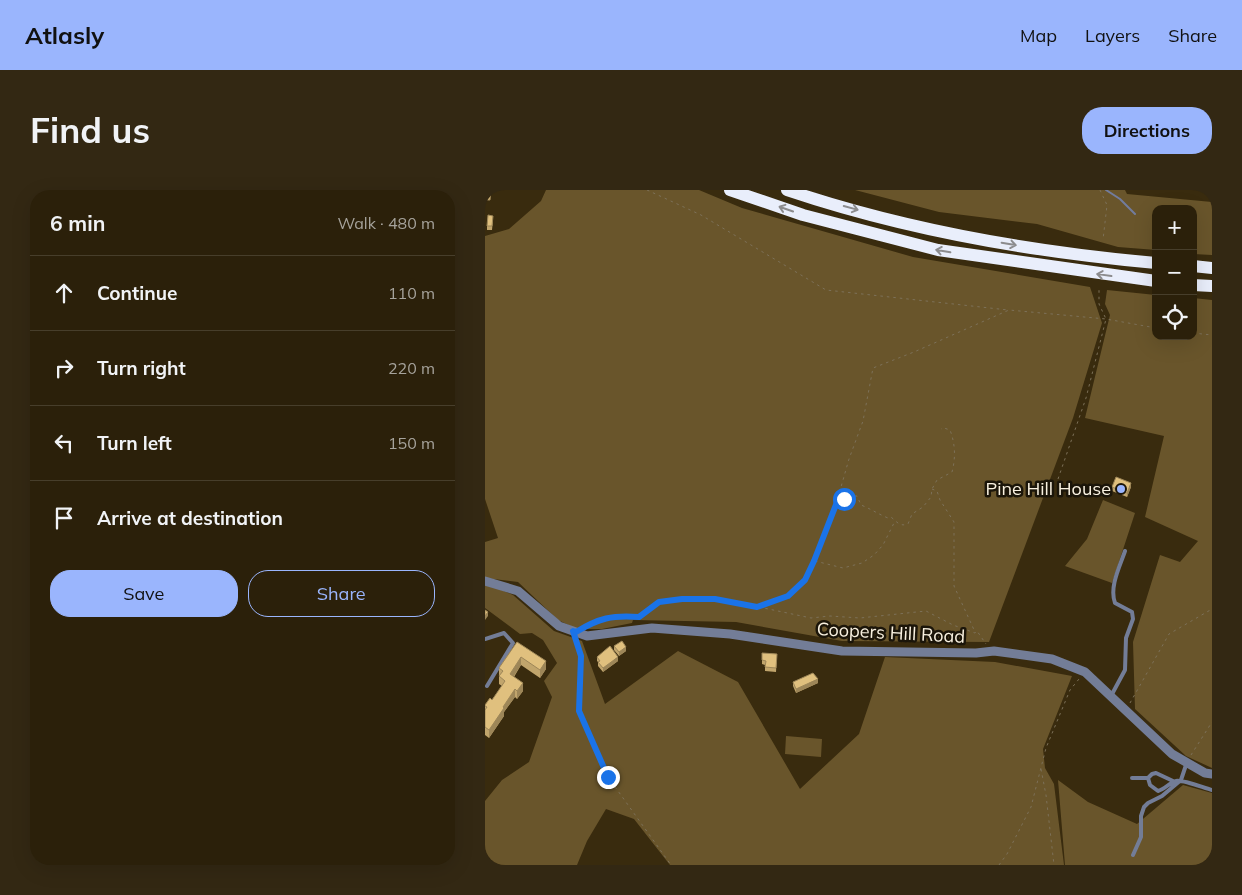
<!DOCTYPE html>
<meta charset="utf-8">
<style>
body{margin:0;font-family:Mulish,sans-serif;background:#332813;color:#f1f3f6}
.controls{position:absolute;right:15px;top:15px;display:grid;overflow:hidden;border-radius:10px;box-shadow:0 5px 20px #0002}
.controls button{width:45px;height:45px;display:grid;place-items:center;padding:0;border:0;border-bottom:1px solid #473e2b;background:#2b200a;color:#f1f3f6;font:25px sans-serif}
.stop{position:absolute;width:15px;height:15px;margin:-11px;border:4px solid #1a73e8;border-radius:50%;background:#fff}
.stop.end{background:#1a73e8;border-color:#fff;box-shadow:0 1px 5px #0008}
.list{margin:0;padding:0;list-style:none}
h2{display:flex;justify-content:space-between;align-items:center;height:65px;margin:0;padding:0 20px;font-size:21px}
h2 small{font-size:16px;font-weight:400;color:#a6a39c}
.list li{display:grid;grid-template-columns:32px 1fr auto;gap:15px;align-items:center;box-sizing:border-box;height:75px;padding:0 20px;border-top:1px solid #473e2b}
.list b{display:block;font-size:19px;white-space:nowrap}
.list em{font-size:16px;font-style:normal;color:#a6a39c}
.actions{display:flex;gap:10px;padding:15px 20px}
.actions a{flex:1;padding:11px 0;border:1px solid #9ab5fd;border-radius:20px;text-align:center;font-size:18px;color:#9ab5fd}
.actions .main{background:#9ab5fd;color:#111}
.icon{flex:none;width:28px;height:28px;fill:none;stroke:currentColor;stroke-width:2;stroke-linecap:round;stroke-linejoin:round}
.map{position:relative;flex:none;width:727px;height:675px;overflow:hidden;border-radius:20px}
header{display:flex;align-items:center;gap:30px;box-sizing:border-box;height:70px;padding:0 25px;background:#9ab5fd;color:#111}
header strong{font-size:24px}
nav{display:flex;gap:28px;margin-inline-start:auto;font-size:18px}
.intro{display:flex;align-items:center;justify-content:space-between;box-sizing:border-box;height:120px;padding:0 30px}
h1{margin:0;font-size:35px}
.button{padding:12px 22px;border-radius:20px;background:#9ab5fd;color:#111;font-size:18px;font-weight:700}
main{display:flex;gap:30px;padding:0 30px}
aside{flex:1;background:#2b200a;border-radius:20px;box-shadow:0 5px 20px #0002}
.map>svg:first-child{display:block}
.green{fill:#69552b}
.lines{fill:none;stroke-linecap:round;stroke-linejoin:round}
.stream{stroke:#727c9d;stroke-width:2}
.path{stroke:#7d7159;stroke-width:1;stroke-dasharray:2.5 4;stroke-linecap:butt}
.service{stroke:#737d97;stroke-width:4}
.tertiary{stroke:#737d97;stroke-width:9}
.motorway{stroke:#e9eefb;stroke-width:12}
.wall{fill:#c1a56c}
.shaded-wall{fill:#9d8658}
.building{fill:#e0c07e;stroke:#9d8658}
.oneway{stroke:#8c8c8e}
.route{stroke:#1a73e8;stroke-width:6}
.poi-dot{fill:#9ab5fd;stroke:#1b1509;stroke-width:2}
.labels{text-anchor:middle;stroke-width:5;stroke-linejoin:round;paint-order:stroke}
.poi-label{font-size:18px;fill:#f9f1e0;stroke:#1b1509;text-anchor:end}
.street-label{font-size:18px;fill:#f9f1e0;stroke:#1b1509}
</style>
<header>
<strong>Atlasly</strong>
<nav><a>Map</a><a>Layers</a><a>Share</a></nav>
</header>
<div class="intro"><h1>Find us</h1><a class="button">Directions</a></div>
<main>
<aside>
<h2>6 min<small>Walk · 480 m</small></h2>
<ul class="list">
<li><svg class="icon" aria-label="ahead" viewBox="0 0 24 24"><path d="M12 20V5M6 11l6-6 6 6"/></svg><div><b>Continue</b></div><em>110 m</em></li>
<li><svg class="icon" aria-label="right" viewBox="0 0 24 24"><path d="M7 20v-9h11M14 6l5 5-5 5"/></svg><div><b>Turn right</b></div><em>220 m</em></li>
<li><svg class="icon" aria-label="left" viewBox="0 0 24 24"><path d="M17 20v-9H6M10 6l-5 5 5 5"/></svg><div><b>Turn left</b></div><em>150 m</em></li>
<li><svg class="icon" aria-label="arrive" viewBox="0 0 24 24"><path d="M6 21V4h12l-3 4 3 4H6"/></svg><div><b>Arrive at destination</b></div></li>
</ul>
<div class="actions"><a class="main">Save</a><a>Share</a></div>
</aside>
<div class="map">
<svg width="727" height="675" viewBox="0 0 727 675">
<rect width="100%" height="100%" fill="#392b0e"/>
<!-- green -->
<path class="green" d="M61,0h153l43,18 171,49 177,30 12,36 -29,95 -84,224 -147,-1 -106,-19 -103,-2 -1,3 -30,6h-25l-19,-9 -40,-38 -33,-4v-36l13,-4 -13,-39v-263l24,-7 32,-28z
M370,0h270l2,4 85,8v53l-19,-1v-45h-37v41l-38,-3 -81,-23 -98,-12z
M622,100l49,5v41h37v-38l19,2v468l-26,-12 -51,-47 -2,-67 27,-87 20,7 18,-21 -53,-24 19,-81 -79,-18 25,-103 -5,-11z
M618,310l32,13 -23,70 -47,-17 22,-27z
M0,393l28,12 41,36 28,10 23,63 73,-53 60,31 62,107 59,-55 26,-77 110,5 77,14 -29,73 2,19 9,16 10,81h-394l-36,-46 -28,-10 -19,32 -10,24h-92v-64l17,-21 27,-18 23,-65 -8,-16 13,-18 -14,-23 -11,-7 -12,1 -35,-26z
M301,546l36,3 -1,18 -36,-3z
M573,590l30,22 49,22 46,-39 29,8v72h-147z"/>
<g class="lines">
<!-- stream -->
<path class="stream" d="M621,0l14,9 15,15"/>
<!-- path -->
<path class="path" d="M162,0l54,25 125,75 182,20
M615,0l7,15 -4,35
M708,143l19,2
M573,289l28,-81 20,-79 -7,-15v-16
M447,299l5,2 3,9 14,22v64l21,46
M353,311l6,-2 4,2 6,-5h3l4,9c10,4 17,9 27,13l3,-1c6,5 9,10 17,7l4,-10 11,-7 8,-10 1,-8 5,-9 15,-8c4,-15 3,-29 -2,-42l-6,-2 -3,1
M330,371l28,7 19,-5 12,-8 9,-10 12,-24
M274,417l52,11 19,-2 30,2 66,-7 27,14 22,8 2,-2 9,13
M99,437c17,-10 35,-12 55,-10l20,-15 23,-3h33l42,8 31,-11 17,-16 28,-65 16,-56 14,-38 10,-53 41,-16 95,-42 97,9 50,9
M91,450l5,16 -2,55 19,46 10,20 63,88
M645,513l39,-69 43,-25
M706,565l21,-33
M556,579l5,26 8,70
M514,675l8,-11 24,-47 15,-59 24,-58 9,-11"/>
<!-- service -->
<path class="service" d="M0,449l19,-6 9,10 -26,43
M626,506l14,-26 1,-32 7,-19 -1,-7 -17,-9c-6,-16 5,-37 10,-52
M647,588h16
M688,591l-17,-8 -4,1 -4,4 2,7 8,6c7,-2 11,-8 18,-10 6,-2 28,7 36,9
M648,665l8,-18v-21l3,-9 4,-4 14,-7 19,-16 6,-18"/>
<!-- tertiary -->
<path class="tertiary" d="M0,391l33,10 41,35 28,10 65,-8 78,6 112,17 134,2 18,-2 58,8 33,13 87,82 33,19 7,1"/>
<!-- motorway -->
<path class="motorway" d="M245,0l73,25 135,35 218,31
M302,0c119,40 245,62 369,73
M708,76l19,2
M708,95l19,1"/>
</g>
<!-- wall -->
<path class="wall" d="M8,30l-1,10h-5v-4z
M627,297h19l-4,10 -15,-6z
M32,452l29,27 -6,9 -19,-13 -7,12 9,14 -6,8 -2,-2 -11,15v4l-15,22 -4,-3v-30l7,-5 10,-14 -3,-2v-16z
M129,456l12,5 -7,5 -5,-6z
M277,463l15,1 -1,18 -11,-1v-6l-3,-1z
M112,467l21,4 -15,11 -5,-6v-4l-1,-1z
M308,492l25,1 -22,10 -3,-7z"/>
<!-- shaded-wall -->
<path class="shaded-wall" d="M646,293v4l-4,10v-4z
M3,422v4l-3,4v-4z
M141,457v4l-7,5v-4z
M36,467v8l-11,17v-8z
M133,467v4l-15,11v-4z
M61,471v8l-6,9v-8z
M333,489v4l-22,10v-4z
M38,493v8l-6,8v-8z
M30,499v8l-11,15v4l-15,22v-8l14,-23z"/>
<!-- building -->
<path class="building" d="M2,0h4l-1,10h-4z
M3,25l5,1 -1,10h-5z
M631,287l15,6 -4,10 -15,-6z
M0,420l3,2 -3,4z
M137,451l4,6 -7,5 -5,-6z
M32,452l29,19 -6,9 -19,-13 -11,17 13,9 -6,8 -2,-2 -12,18 1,1 -15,22 -4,-3v-17l2,-3 -2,-1v-1l5,-7 2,2 13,-19 -6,-5 4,-5 -4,-3z
M125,456l8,11 -15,11 -5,-6 2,-1 -3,-4z
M277,463l15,1 -1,14 -11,-1 1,-6 -4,-1z
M328,483l5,6 -22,10 -3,-7z"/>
<!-- one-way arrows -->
<defs><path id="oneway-shaft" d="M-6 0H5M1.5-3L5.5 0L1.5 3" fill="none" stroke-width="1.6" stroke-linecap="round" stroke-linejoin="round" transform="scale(1.25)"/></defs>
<g class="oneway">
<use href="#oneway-shaft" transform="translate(366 18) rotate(15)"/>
<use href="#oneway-shaft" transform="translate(301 19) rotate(-161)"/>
<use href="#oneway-shaft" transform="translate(524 54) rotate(10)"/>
<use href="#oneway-shaft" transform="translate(458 61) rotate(-170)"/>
<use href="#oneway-shaft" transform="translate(619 85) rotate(-172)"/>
</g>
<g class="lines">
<!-- route -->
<path class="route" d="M123,587l-29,-66 2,-55 -8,-25 3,1c23,-14 36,-17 63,-15l20,-15 23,-3h33l42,8 31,-11 17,-16 9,-19 23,-59 7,-3"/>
</g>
<!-- markers -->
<circle class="poi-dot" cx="636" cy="299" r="5"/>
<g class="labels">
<!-- poi labels -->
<g class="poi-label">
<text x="626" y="305">Pine Hill House</text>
</g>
<!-- street labels -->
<g class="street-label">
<text transform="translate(406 443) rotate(3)" y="6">Coopers Hill Road</text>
</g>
</g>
</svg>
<div class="controls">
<button>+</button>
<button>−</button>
<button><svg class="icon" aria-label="locate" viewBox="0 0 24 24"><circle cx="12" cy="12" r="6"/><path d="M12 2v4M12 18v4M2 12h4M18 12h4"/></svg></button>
</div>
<div class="stop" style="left:359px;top:309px"></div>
<div class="stop end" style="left:123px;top:587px"></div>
</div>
</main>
